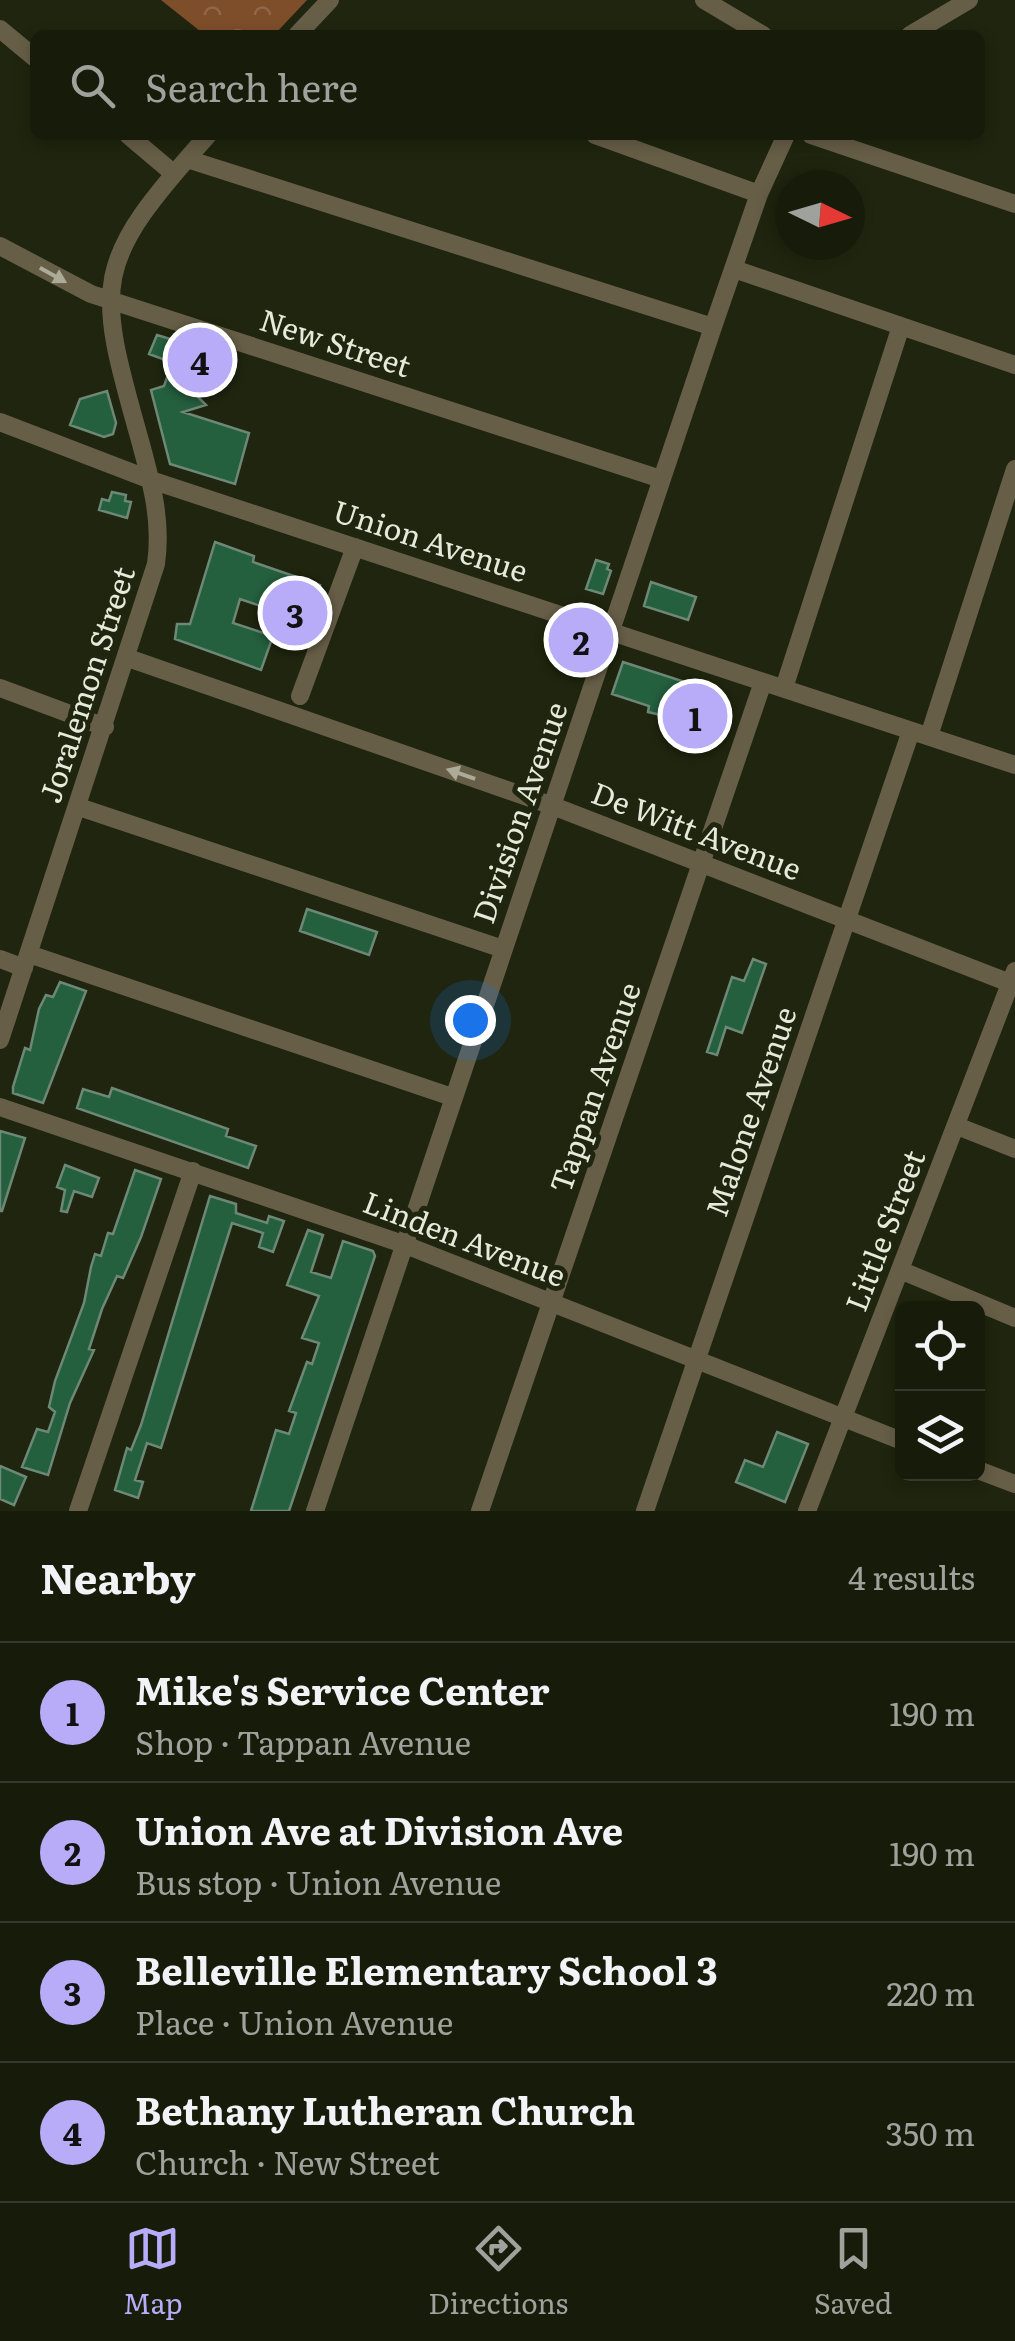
<!DOCTYPE html>
<meta charset="utf-8">
<style>
body{margin:0;font-family:Literata,serif;background:#242918;color:#f1f3f6}
.controls{position:absolute;right:30px;bottom:30px;display:grid;overflow:hidden;border-radius:15px;box-shadow:0 5px 15px #0003}
.controls button{width:90px;height:90px;display:grid;place-items:center;padding:0;border:0;border-bottom:2px solid #363a2b;background:#171c0a;color:#f1f3f6;font:50px sans-serif}
.compass{position:absolute;left:775px;top:170px;width:90px;height:90px;border-radius:50%;background:#171c0a;box-shadow:0 5px 15px #0003;rotate:95deg}
.you{position:absolute;left:470px;top:1020px;width:35px;height:35px;margin:-25px;border:8px solid #fff;border-radius:50%;background:#1a73e8;box-shadow:0 0 0 15px #1a73e833}
.badge{display:grid;place-items:center;width:65px;height:65px;border-radius:50%;background:#b8abf7;color:#111;font-size:32px;font-weight:700}
.pin{position:absolute;translate:-50% -50%;border:5px solid #fff;box-shadow:0 2px 10px #0006}
.list{margin:0;padding:0;list-style:none}
h2{display:flex;justify-content:space-between;align-items:center;height:130px;margin:0;padding:0 40px;font-size:42px}
h2 small{font-size:32px;font-weight:400;color:#9ea19c}
.list li{display:grid;grid-template-columns:65px 1fr auto;gap:30px;align-items:center;box-sizing:border-box;height:140px;padding:0 40px;border-top:2px solid #363a2b}
.list b{display:block;font-size:38px;white-space:nowrap}
.list p{margin:0;font-size:32px;white-space:nowrap;color:#9ea19c}
.list em{font-size:32px;font-style:normal;color:#9ea19c}
.icon{flex:none;width:55px;height:55px;fill:none;stroke:currentColor;stroke-width:2;stroke-linecap:round;stroke-linejoin:round}
.map{position:relative;flex:none;width:1015px;height:1511px;overflow:hidden}
.search{position:absolute;background:#171c0a;box-shadow:0 5px 15px #0003;left:30px;right:30px;top:30px;height:110px;display:flex;align-items:center;gap:25px;box-sizing:border-box;padding:0 35px;border-radius:15px;color:#9ea19c;font-size:38px}
.sheet{height:690px;background:#171c0a}
nav{display:flex;justify-content:space-around;align-items:center;box-sizing:border-box;height:140px;border-top:2px solid #363a2b;background:#171c0a;font-size:28px;color:#9ea19c}
nav a{display:grid;justify-items:center;gap:5px}
nav .on{color:#b8abf7}
.map>svg:first-child{display:block}
.forest{fill:url(#forest-crowns)}
.building{fill:#245f3e;stroke:#6d8876;stroke-width:2.5}
.lines{fill:none;stroke-linecap:round;stroke-linejoin:round}
.minor{stroke:#675e47;stroke-width:18}
.oneway{fill:#acab98}
.labels{text-anchor:middle;stroke-width:10;stroke-linejoin:round;paint-order:stroke}
.street-label{font-size:30px;fill:#e5eadb;stroke:#1f250e}
</style>
<div class="map">
<svg width="1015" height="1511" viewBox="0 0 1015 1511">
<defs>
<pattern id="forest-crowns" width="20" height="18" patternUnits="userSpaceOnUse" patternTransform="scale(2.5)"><rect width="20" height="18" fill="#7e4d2a"/><path d="M2 6a3 3 0 1 1 6 0M12 15a3 3 0 1 1 6 0" fill="none" stroke="#906748"/></pattern>
</defs>
<rect width="100%" height="100%" fill="#1f250e"/>
<!-- forest -->
<path class="forest" d="M161,0h146l-33,35h-69z"/>
<!-- building -->
<path class="building" d="M157,335l76,23 -8,24 -76,-28z
M170,369l36,36 -23,7 66,21 -14,51 -65,-20 -19,-74 13,-4z
M107,391l9,32 -3,11 -9,3 -34,-12 10,-26z
M112,492l14,3 -1,6 6,1 -4,16 -28,-8 3,-11 7,2z
M215,542l39,14 -1,6 67,23 -12,37 -68,-23 -7,24 40,13 -12,34 -86,-31 2,-15h13z
M596,560l13,4 -2,5 4,2 -8,23 -17,-5z
M651,582l45,15 -8,23 -44,-14z
M623,662l59,19 -7,20 36,11 -4,14 -59,-14 1,-6 -37,-12z
M307,909l70,23 -8,23 -69,-24z
M753,959l13,5 -24,69 -16,-6 -9,28 -10,-3 25,-75 12,4z
M60,982l26,9 -43,112 -30,-10v-6l12,-39 5,2 9,-41 7,-14 7,2z
M112,1088l116,41 -2,7 30,10 -8,22 -171,-60 6,-19 26,8z
M0,1131l25,7 -23,73h-2z
M65,1165l34,13 -7,19 -18,-6 -7,21 -6,-1 4,-21 -8,-3z
M135,1170l26,9 -20,58 -18,41 -6,-2 -15,33 -13,40 5,1 -24,53 -22,72 -26,-8 15,-38 11,3 7,-20 -6,-5 6,-26 29,-78 7,-36 4,-13 6,2 7,-23 5,1z
M210,1196l26,8v9l31,10 2,-7 15,5 -11,31 -14,-5 4,-14 -31,-10 -71,225 -14,-5 -12,37 8,2 -5,16 -23,-8 12,-42 4,2 10,-25z
M308,1230l15,5 -12,37 20,6 12,-37 30,10 2,5 -86,255h-38l25,-81 13,4 7,-21 -7,-2 18,-49 5,2 7,-21 -17,-5 17,-42 -32,-11z
M777,1432l31,12 -23,58 -49,-20 9,-22 18,7z
M0,1466l26,11 -12,28 -14,-6z"/>
<g class="lines">
<!-- minor -->
<path class="minor" d="M704,0l59,35
M0,29l35,29
M297,35l33,-35
M910,35l59,-35
M128,135l45,38
M595,135l164,59
M811,135l204,69
M187,159l526,168
M0,246l91,48 570,185
M734,269l281,96
M0,422l151,58 864,285
M128,658l425,148 462,179
M0,688l105,39
M784,688l117,-362
M300,696l55,-149
M929,736l86,-267
M79,807l424,142
M29,954l423,143
M0,959l24,9
M0,1040l156,-476c6,-43 -4,-79 -15,-120 -47,-165 -49,-179 67,-309
M0,1107l403,137 499,197
M957,1126l58,23
M900,1270l115,48
M978,1470l37,14
M78,1511l115,-340
M315,1511l398,-1184 46,-133 27,-59
M480,1511l283,-829
M645,1511l266,-780
M807,1511l208,-540"/>
</g>
<!-- one-way arrows -->
<defs><path id="oneway-solid" d="M-6-.8H1V-3.2L6.5 0L1 3.2V.8H-6Z" transform="scale(2.5)"/></defs>
<g class="oneway">
<use href="#oneway-solid" transform="translate(53 275) rotate(29)"/>
<use href="#oneway-solid" transform="translate(461 774) rotate(-161)"/>
</g>
<g class="labels">
<!-- street labels -->
<g class="street-label">
<text transform="translate(335 344) rotate(18)" y="10">New Street</text>
<text transform="translate(430 542) rotate(18)" y="10">Union Avenue</text>
<text transform="translate(88 685) rotate(-72)" y="10">Joralemon Street</text>
<text transform="translate(521 813) rotate(-71)" y="10">Division Avenue</text>
<text transform="translate(696 832) rotate(21)" y="10">De Witt Avenue</text>
<text transform="translate(596 1088) rotate(-71)" y="10">Tappan Avenue</text>
<text transform="translate(752 1112) rotate(-71)" y="10">Malone Avenue</text>
<text transform="translate(886 1231) rotate(-69)" y="10">Little Street</text>
<text transform="translate(464 1240) rotate(21)" y="10">Linden Avenue</text>
</g>
</g>
</svg>
<div class="controls">
<button><svg class="icon" aria-label="locate" viewBox="0 0 24 24"><circle cx="12" cy="12" r="6"/><path d="M12 2v4M12 18v4M2 12h4M18 12h4"/></svg></button>
<button><svg class="icon" aria-label="layers" viewBox="0 0 24 24"><path d="M12 4l9 5-9 5-9-5zM3 14l9 5 9-5"/></svg></button>
</div>
<svg class="compass" viewBox="-18 -18 36 36"><path d="M0-13l5 13h-10z" fill="#e53935"/><path d="M0 13l5-13h-10z" fill="#9ea19c"/></svg>
<div class="you"></div>
<div class="pin badge" style="left:695px;top:716px">1</div>
<div class="pin badge" style="left:581px;top:640px">2</div>
<div class="pin badge" style="left:295px;top:613px">3</div>
<div class="pin badge" style="left:200px;top:360px">4</div>
<div class="search"><svg class="icon" aria-label="search" viewBox="0 0 24 24"><circle cx="10" cy="10" r="6"/><path d="M15 15l6 6"/></svg>Search here</div>
</div>
<section class="sheet">
<h2>Nearby<small>4 results</small></h2>
<ul class="list">
<li><span class="badge">1</span><div><b>Mike's Service Center</b><p>Shop · Tappan Avenue</p></div><em>190 m</em></li>
<li><span class="badge">2</span><div><b>Union Ave at Division Ave</b><p>Bus stop · Union Avenue</p></div><em>190 m</em></li>
<li><span class="badge">3</span><div><b>Belleville Elementary School 3</b><p>Place · Union Avenue</p></div><em>220 m</em></li>
<li><span class="badge">4</span><div><b>Bethany Lutheran Church</b><p>Church · New Street</p></div><em>350 m</em></li>
</ul>
</section>
<nav>
<a class="on"><svg class="icon" aria-label="map" viewBox="0 0 24 24"><path d="M3 6l6-2 6 2 6-2v14l-6 2-6-2-6 2zM9 4v14M15 6v14"/></svg>Map</a>
<a><svg class="icon" aria-label="directions" viewBox="0 0 24 24"><path d="M12 3l9 9-9 9-9-9zM9 14v-3h6M13 9l2 2-2 2"/></svg>Directions</a>
<a><svg class="icon" aria-label="saved" viewBox="0 0 24 24"><path d="M7 4h10v16l-5-4-5 4z"/></svg>Saved</a>
</nav>
